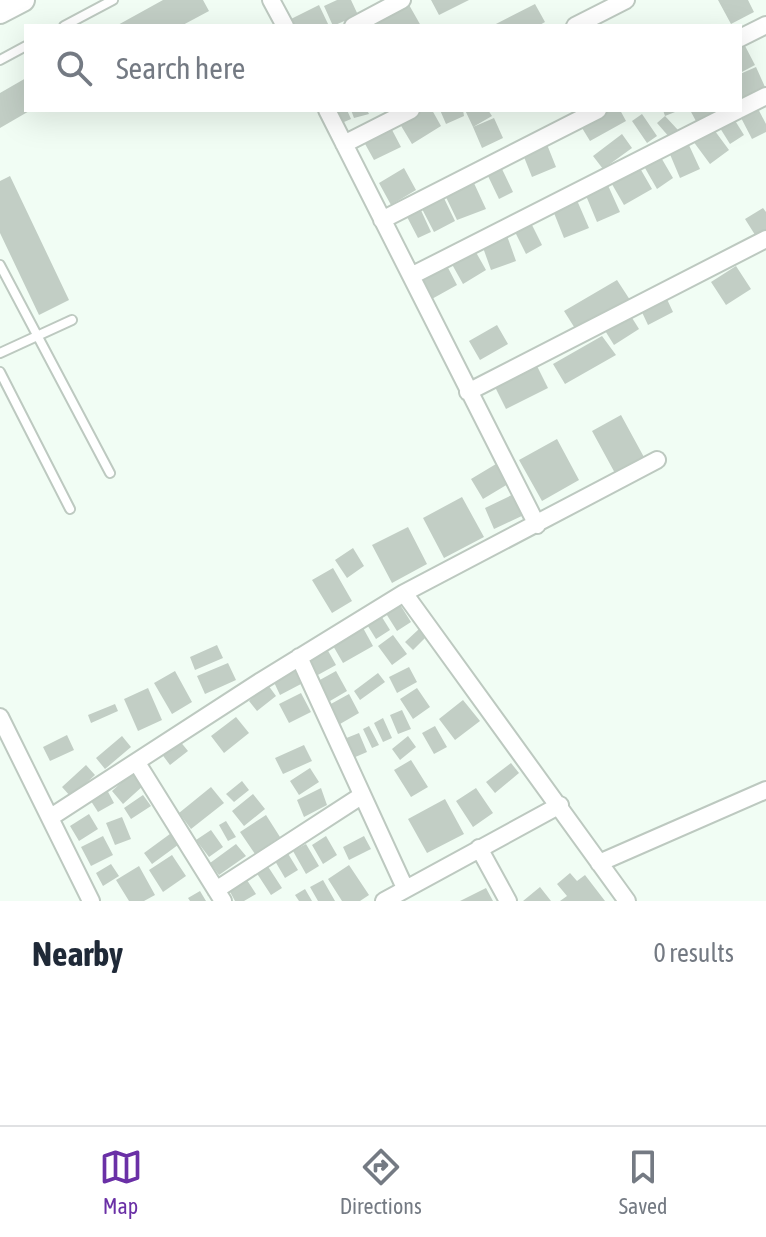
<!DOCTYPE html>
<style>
body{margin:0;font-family:"Asap Condensed",sans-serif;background:#f2f2f3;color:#1f2937}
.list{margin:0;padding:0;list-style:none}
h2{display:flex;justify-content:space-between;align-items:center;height:104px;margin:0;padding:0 32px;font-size:34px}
h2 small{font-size:26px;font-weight:400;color:#747a83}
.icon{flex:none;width:44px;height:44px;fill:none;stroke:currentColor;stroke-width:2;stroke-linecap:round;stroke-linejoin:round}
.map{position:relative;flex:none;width:766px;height:901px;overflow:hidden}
.search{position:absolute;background:#fff;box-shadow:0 8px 32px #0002;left:24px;right:24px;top:24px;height:88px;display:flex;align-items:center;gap:20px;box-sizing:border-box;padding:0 28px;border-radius:0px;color:#747a83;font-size:30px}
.sheet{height:224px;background:#fff}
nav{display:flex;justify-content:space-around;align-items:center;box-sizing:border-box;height:112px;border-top:2px solid #e0e1e3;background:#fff;font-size:22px;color:#747a83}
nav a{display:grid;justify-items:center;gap:4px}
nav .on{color:#6a30a6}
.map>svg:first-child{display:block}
.building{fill:#c2cec5}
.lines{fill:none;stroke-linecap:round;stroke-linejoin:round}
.lane-casing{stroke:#bdc9c0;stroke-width:12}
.street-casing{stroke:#bdc9c0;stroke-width:20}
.secondary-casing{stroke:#bdc9c0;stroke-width:26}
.lane{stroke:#fff;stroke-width:8}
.street{stroke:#fff;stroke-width:16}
.secondary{stroke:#fff;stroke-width:22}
</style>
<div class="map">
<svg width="766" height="901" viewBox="0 0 766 901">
<rect width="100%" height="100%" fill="#f1fdf4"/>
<!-- building -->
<path class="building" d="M163,0h40l6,11 -28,15h-65z
M337,0h14l7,15 -25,11 -9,-20z
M431,0h38l-30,15z
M718,0h30l6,12 -23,12z
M408,3l13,23h-53z
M535,4l10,18 -7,4h-46z
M319,5l10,21h-37l-3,-6z
M744,44l11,21 -15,8v-27z
M756,67l9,20 -25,12v-25z
M26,78v32h5l-31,18v-35z
M755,103l11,21v8l-14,7 -14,-27z
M331,110h16l4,9 -14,6z
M351,110h16l2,4 -15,4z
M424,110h8l9,16 -29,18 -12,-20z
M440,110h23l1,6 -18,8z
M465,110h23l4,6 -19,11z
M601,110h19l6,11 -36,20 -11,-18z
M663,110h17l-15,6 13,14 -8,8 -13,-15 8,-7z
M690,110h23l2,3 -18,10z
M642,114l15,22 -10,7 -15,-22z
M494,118l9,20 -21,10 -9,-21z
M734,119l10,16 -14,9 -10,-16z
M712,127l17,23 -19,14 -17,-23z
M391,128l10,19 -27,13 -10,-18z
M622,134l10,14 -29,21 -10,-13z
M546,142l10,25 -24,10 -10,-25z
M688,143l12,26 -20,9 -11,-26z
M659,154l14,24 -16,11 -16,-28z
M637,163l15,26 -28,16 -15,-26z
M404,168l12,22 -25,15 -12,-22z
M502,169l11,23 -14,7 -11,-23z
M10,176l59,124 -30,15 -39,-82v-52z
M473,181l13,28 -29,11 -13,-27z
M606,181l14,31 -23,10 -13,-31z
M442,194l13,27 -21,11 -14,-27z
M576,198l13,30 -25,10 -12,-30z
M419,206l12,26 -13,6 -13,-25z
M763,208l3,4v20l-9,6 -12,-19z
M529,219l13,26 -16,9 -13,-26z
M506,233l10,28 -25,9 -10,-28z
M473,247l13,23 -23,14 -14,-25z
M445,262l12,23 -27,15 -13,-24z
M736,266l15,23 -25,16 -15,-23z
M617,280l15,23 -56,27 -12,-19z
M665,295l8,17 -25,13 -8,-17z
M629,313l10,16 -25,16 -10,-16z
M497,325l11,19 -28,16 -11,-19z
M602,336l14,19 -51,29 -12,-20z
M536,364l12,24 -42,21 -12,-24z
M621,415l24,44 -29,16 -24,-44z
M557,439l22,41 -37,21 -23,-41z
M496,464l12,20 -25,15 -12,-20z
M516,493l10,21 -32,15 -9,-21z
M462,497l22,40 -40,21 -21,-40z
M408,527l19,37 -35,19 -20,-38z
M353,548l11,18 -17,12 -12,-18z
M333,568l19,33 -20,12 -20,-33z
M399,603l12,19 -14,9 -12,-19z
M380,614l10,16 -14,9 -10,-16z
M362,626l11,20 -30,17 -11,-19z
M419,629l7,8 -13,13 -8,-8z
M393,635l14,19 -15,11 -14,-19z
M217,645l6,13 -28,12 -5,-13z
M327,649l9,16 -20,11 -9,-16z
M228,663l8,17 -31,14 -8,-18z
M293,667l8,17 -21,11 -8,-17z
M409,667l8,15 -20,11 -8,-16z
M175,671l17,31 -20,12 -18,-31z
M336,671l11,20 -17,10 -12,-20z
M378,673l7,9 -25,18 -6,-9z
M268,685l8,11 -19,15 -8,-10z
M148,688l14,32 -24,11 -14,-32z
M417,688l13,19 -17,12 -13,-20z
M301,693l10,19 -22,11 -10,-19z
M349,694l10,19 -19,11 -11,-19z
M463,700l17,21 -25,19 -16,-21z
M115,704l3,7 -27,12 -3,-8z
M402,710l9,19 -13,5 -8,-19z
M236,717l13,16 -25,20 -13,-17z
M383,718l9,20 -9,4 -9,-19z
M369,726l10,19 -7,3 -9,-19z
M435,726l12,21 -13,7 -12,-21z
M359,733l8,19 -14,6 -9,-19z
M67,735l7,15 -24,11 -7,-14z
M122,736l9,11 -26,22 -9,-11z
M408,736l8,11 -16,13 -8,-11z
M179,740l9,11 -18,14 -9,-12z
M304,745l8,16 -29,13 -8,-16z
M411,760l17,27 -17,10 -17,-27z
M511,763l8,10 -24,20 -9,-11z
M86,765l9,10 -24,22 -9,-10z
M310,768l9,14 -20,13 -9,-14z
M133,772l11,13 -21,19 -11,-13z
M242,781l7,9 -15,12 -8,-8z
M211,787l13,16 -33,26 -12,-16z
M106,788l8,15 -16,9 -9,-14z
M321,788l6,17 -23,12 -7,-17z
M476,788l17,25 -20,14 -17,-26z
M253,794l12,15 -21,17 -12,-15z
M143,795l8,11 -20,13 -7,-11z
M445,799l19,35 -37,19 -19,-34z
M89,814l9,15 -19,12 -9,-15z
M266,815l14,22 -25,17 -15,-22z
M122,817l9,22 -16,6 -9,-22z
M226,821l10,16 -8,4 -9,-16z
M211,830l12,17 -14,10 -13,-17z
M174,831l8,11 -30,22 -8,-11z
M103,836l10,19 -22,11 -10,-19z
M326,836l11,19 -14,9 -11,-19z
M364,836l7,13 -22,11 -6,-13z
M236,844l10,12 -27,19 -9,-12z
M306,844l13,22 -13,8 -13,-23z
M287,852l11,18 -13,8 -10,-17z
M172,855l14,21 -23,16 -14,-22z
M111,864l8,12 -16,10 -7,-13z
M267,865l15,23 -11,7 -15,-23z
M349,865l20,30 -9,6h-18l-14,-22z
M139,866l16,29 -11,6h-15l-13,-21z
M570,873l7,8 8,-6 20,26h-45l7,-5 -10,-12z
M245,877l11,17 -12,7h-9l-7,-13z
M323,880l12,21h-17l-8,-14z
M540,887l11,14h-28z
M486,888l7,13h-33z
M305,889l7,12h-13l-4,-6z
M200,891l6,10h-16l-2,-3z"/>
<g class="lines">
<!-- lane casing -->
<g class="lane-casing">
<path id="lane" d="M64,26l49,-26
M0,60l26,-14
M0,265l110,208
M0,353l72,-33
M0,372l70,137"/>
</g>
<!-- street casing -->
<g class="street-casing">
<path id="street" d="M271,0l14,26
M353,26l49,-26
M575,26l51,-26
M740,38l26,-13
M740,109l26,-13
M327,110l210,415
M344,144l67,-34
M382,220l216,-110
M411,276l327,-166
M468,392l298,-153
M404,593l223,308
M299,657l106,231
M0,717l91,184
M137,763l86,138
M51,817l210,-136 143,-88 253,-133
M479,848l29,53
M599,863l167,-73
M216,890l145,-94
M384,901l176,-96"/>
</g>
<!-- secondary casing -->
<g class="secondary-casing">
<path id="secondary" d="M0,12l23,-12"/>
</g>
<!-- lane -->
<use href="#lane" class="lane"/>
<!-- street -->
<use href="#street" class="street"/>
<!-- secondary -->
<use href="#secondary" class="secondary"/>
</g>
</svg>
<div class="search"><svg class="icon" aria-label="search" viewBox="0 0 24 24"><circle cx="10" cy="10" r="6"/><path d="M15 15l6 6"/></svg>Search here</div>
</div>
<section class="sheet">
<h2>Nearby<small>0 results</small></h2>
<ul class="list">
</ul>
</section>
<nav>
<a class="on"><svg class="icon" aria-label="map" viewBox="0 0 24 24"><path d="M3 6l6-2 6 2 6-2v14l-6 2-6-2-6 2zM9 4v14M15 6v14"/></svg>Map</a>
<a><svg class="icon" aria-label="directions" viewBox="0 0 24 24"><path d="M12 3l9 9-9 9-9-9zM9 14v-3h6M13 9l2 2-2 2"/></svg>Directions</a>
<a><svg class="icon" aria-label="saved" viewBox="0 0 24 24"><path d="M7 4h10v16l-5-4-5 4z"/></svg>Saved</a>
</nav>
